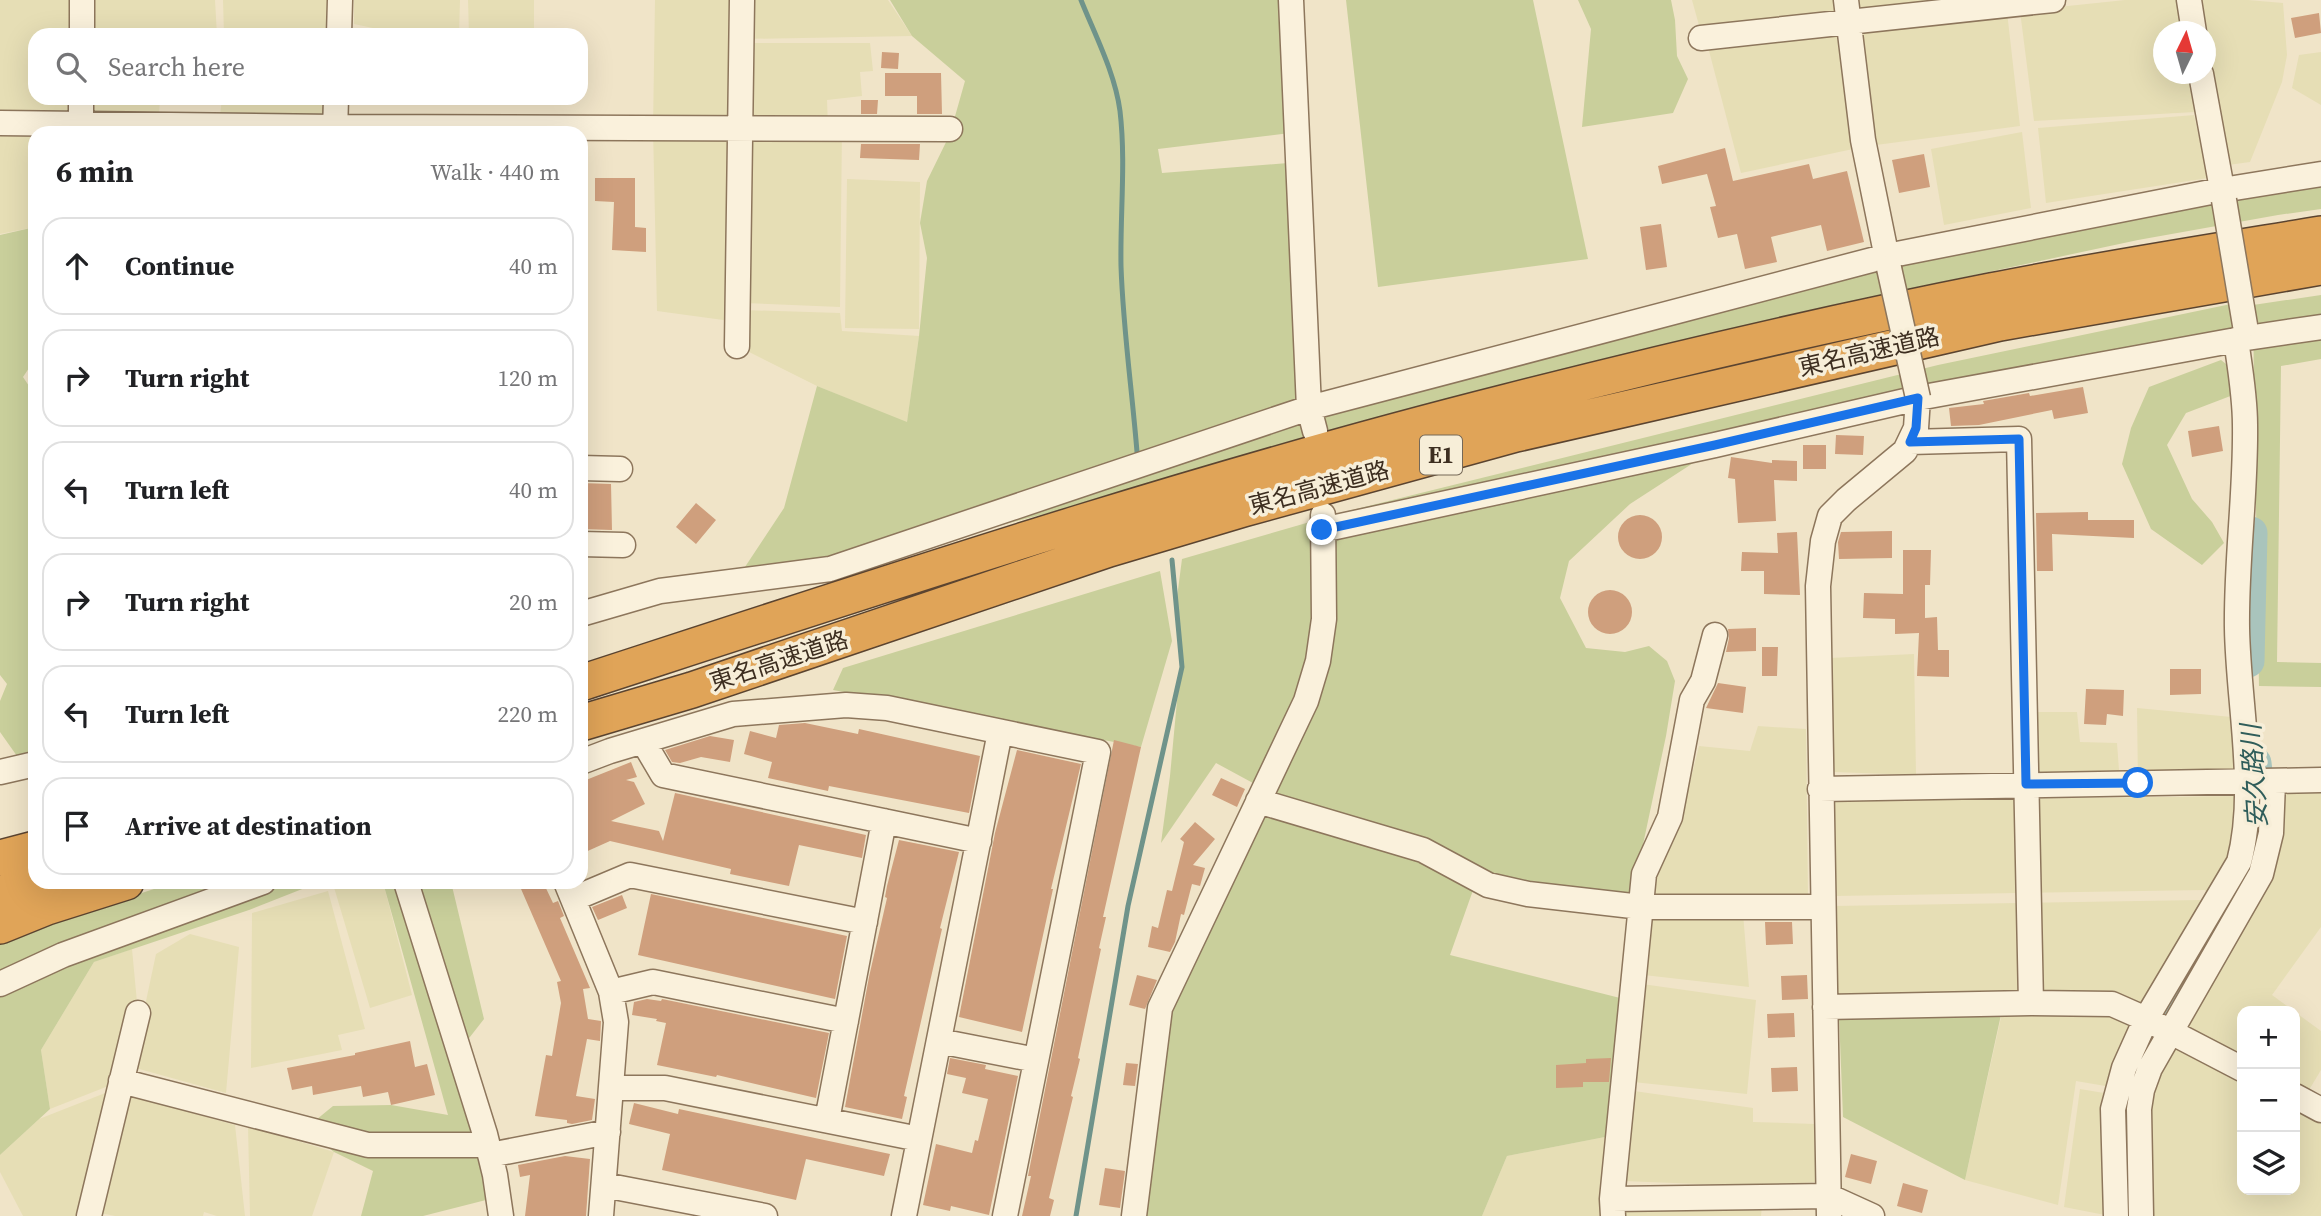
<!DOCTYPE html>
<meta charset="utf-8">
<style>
body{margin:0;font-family:"Source Serif 4","Noto Sans JP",serif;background:#f6f6f6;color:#202124}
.controls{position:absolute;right:21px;bottom:21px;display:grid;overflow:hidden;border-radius:14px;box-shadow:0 7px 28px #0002}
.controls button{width:63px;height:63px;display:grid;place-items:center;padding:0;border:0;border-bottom:2px solid #e0e0e0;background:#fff;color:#202124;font:35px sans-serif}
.compass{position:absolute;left:2153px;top:21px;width:63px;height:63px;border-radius:50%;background:#fff;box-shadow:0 7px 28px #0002;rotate:5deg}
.stop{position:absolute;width:21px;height:21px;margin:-16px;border:5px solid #1a73e8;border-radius:50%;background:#fff}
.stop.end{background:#1a73e8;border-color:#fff;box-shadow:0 2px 7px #0008}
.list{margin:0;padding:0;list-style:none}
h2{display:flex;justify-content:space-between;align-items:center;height:91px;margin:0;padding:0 28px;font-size:30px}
h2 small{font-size:23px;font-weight:400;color:#757577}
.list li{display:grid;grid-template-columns:46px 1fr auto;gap:21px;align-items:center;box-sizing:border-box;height:98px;margin:0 14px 14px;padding:0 14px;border:2px solid #e0e0e0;border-radius:21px}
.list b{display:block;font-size:26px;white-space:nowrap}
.list em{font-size:23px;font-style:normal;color:#757577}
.icon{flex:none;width:38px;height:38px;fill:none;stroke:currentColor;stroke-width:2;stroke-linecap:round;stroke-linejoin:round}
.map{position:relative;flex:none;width:2321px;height:1216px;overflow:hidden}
.search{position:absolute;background:#fff;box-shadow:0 7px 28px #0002;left:28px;top:28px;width:560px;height:77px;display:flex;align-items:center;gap:18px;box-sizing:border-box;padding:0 24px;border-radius:21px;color:#757577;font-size:26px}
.panel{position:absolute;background:#fff;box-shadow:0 7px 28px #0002;left:28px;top:126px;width:560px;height:763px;border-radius:21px}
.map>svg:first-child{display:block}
.farmland{fill:#e6deb5}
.green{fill:#c9cf9b}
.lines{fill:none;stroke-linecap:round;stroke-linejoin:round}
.stream{stroke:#6f938a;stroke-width:5}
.river{stroke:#a9c4bc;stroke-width:33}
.building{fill:#cf9f7d}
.minor-casing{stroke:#8d765c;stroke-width:27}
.highway-casing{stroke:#5b4430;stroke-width:38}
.minor{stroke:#faf1dc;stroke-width:24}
.highway{stroke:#e0a458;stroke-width:35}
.minor-bridge-casing{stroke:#8d765c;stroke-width:27;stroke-linecap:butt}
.minor-bridge{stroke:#faf1dc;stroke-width:24}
.route{stroke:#1a73e8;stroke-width:9}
.labels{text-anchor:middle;stroke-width:7;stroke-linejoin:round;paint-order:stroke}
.shield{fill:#f7eed8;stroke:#756857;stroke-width:2}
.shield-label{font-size:23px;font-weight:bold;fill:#3d2e20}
.street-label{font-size:24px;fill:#3d2e20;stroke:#f7eed8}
.water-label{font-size:26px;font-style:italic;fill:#2f5d5a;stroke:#f7eed8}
</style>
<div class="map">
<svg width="2321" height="1216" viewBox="0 0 2321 1216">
<rect width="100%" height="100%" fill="#f0e4c8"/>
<!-- farmland -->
<path class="farmland" d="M0,0h215l2,35h-182v63h125l-1,17h-159z
M223,0h114v35h-113z
M354,0h106l-1,35 -58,-1 -47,-10z
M468,0h66v35h-65z
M655,0h233l24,36 -170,3v4h128l3,28 -13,1 2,24 -35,4 1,28 14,1 -2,178 -96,-4 -6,19 -81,-11 -4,-183z
M1692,0h143l2,14 -137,15z
M1858,0h135l-133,13z
M2125,0h52l5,31 -18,1v42h25l6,38 -161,9 -14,-110z
M2200,0h48l35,3 4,52 -5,27 -32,80 -22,3z
M2007,12l13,114 -144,19 -17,-118z
M1836,30l17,119 -112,24 -33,-126z
M2321,52v53l-29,-17 7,-33z
M222,98h114v19l-116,-1z
M2194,115l14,63 -162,25 -8,-75z
M2022,132l9,76 -87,17 -13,-76z
M0,135l35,2v90l-35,7z
M847,179l73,3 -1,147 -74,-1z
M743,310l97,3 2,18 77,5 -12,87 -90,-37 -80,-40z
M1914,654l2,121 -82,-3 -4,-114z
M2137,708l105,10 4,64 -108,1z
M2025,712h52l3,30 37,1 3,40 -94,1z
M1758,726l48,3 2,167 -156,2 8,-35 21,-45 18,-72 51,5z
M2321,780v147l-49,68 22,16h-52v179h53v-178l26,19v39l-18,30 18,10v106h-180l-2,-107 122,-235 12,-92z
M2246,796l-32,108 -9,-14 -371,6 -4,-95z
M338,882h45l29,113 -42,13 -37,-124z
M328,891l37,138 -27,6 4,15 -91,18 1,-155z
M2200,900l8,14 -91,174 -41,-7 -18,124 -93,-25 39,-176 -170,-6 -1,-92z
M1743,913l6,74 -105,-12 4,-60z
M190,934l49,13 -13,146 -94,-26 24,-113z
M132,949l6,64 -17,68 -71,28 -9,-59 53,-88z
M1642,984l114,16 -9,94 -114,-12z
M2080,1089l36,6 -6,121 -46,-9z
M113,1090l-33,126h-57l-23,-44v-17l39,-36z
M1634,1091l119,17v14l62,2 3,58 -70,4 -124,-5z
M128,1095l107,30 10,91h-28l-13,-4 -1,4h-88l-15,-3z
M248,1126l86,26 -22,64h-62z
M1610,1136l-5,80h-123l25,-60z
M1620,1206h142l-1,10h-142z"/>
<!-- green -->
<path class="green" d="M890,0h401l7,132 -140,17 4,24 138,-11 9,246 340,-89 550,-115 122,-22v27l-43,6 -140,25 -346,74 -433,108 -256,77 -279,71 -83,3 43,-65 33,-122 90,36 12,-86 8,-78 -7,-35 7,-42 23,-47 15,-53 -53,-45z
M1346,0h187l55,259 -210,28z
M1578,0h93l4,20 2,36 11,23 -15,34 -91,14 9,-98z
M35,227v132l-12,18 12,18v356l-18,5 -17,-24v-31l7,-17 -7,-9v-440z
M2321,295v64l-40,7 -4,296 44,1v24l-62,-1 -5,-299 -68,26 -19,32 25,54 20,23 12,21 -22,22 -51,-36 -29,-65 9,-36 18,-41 72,-27 33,26 -1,-81z
M2231,304l6,28 -533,124 -74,48 -61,57 -9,37 26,50 39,4 24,-6 18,15 8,20 -9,55 -36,170 -153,-27 -27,76 174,44 -14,137 -103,20 -25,60h-348l46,-249 84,-178 -48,-26 -55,80 9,-67 11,-118 -5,-53 6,-46 166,-48 590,-146z
M1160,571l12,70 -31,106 -308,-57 10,-22z
M175,882h145l-71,28 -155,52 -53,88 9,59 -50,46v-215z
M385,882h66l33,137 -25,32 48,129 -21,20 -63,16h-62l12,-45 -39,-19 -29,-23 28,-23 58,-1 57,10 -64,-229z
M2002,1010l-37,170 -122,-63 -4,-102z"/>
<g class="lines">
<!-- stream -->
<path class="stream" d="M1081,0c14,35 34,73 39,111 6,51 0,103 1,155 2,62 11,124 16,186
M1076,1216l52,-310 54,-239 -10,-107"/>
<!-- river -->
<path class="river" d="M2248,661l3,-128
M2127,1183l-2,-74 4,-25 13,-29 106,-185 11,-32v-40l-4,-35"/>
</g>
<!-- building -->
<path class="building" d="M2319,13l2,20 -26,5 -4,-20z
M882,52l17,1 -1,16 -17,-1z
M885,73h56l1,41h-25v-18h-32z
M861,100h17l-1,14h-16z
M861,144h59l-1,16 -59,-2z
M1725,148l8,33 76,-17 4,15 34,-8 17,71 -37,9 -6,-26 -50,12 6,25 -32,7 -8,-35 -19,4 -8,-31 6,-1 -9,-32 -45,10 -4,-18z
M1924,154l6,33 -31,6 -7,-33z
M595,178h40v49l11,1v24l-34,-2 2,-48 -19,-1z
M1661,224l6,43 -21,3 -6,-43z
M2083,387l5,26 -34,6 -2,-9 -73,15 -28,1 -2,-18 35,-4 -1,-3 46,-8 1,3z
M2219,426l4,25 -31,6 -4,-26z
M1836,435l28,1 -1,19 -28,-1z
M1803,445h23v24h-23z
M1731,457l41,6v-3l25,1v20l-23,-1 2,41 -38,2 -3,-44 -7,-1z
M581,483l30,1 1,46 -31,-1z
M696,503l20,17 -20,24 -20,-17z
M2088,512v8h46v18l-82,-4 1,37h-16l-1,-58z
M1618 537a22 22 0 1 1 44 0a22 22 0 1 1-44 0Z
M1892,531v27l-53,1 -1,-17 3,-10z
M1797,532l3,63 -36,-1v-23h-23l1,-19 36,1 -1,-20z
M1903,550h28l-1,35h-5v33l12,-1 1,33h11v27l-32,-1 2,-43 -24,1v-15l-32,-1 1,-25 39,1z
M1588 612a22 22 0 1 1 44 0a22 22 0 1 1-44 0Z
M1756,628v23l-30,1 3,-14 -1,-9z
M1762,647h16l-1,29h-15z
M2170,669h31v25l-31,1z
M1718,683l28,4 -3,26 -37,-5z
M2086,689l38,1 -1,26 -16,-2 -1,11 -22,-1z
M805,723l53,11 1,-5 121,27 -11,57 -140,-27 -1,5 -60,-13 4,-16 -28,-8 6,-23 26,7 3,-13z
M710,736l24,4 -4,22 -29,-5 -21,6 -8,-1 -7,-12z
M1114,740l27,7 -38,170h3l-7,31 2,1 -23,109 2,1 -9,37 2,1 -24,101 5,2 -4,16h-28l9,-40h-3z
M1017,750l64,14 -30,125h2l-31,143 -63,-15 36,-184z
M631,762l6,15 -11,3 8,2 11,22 -34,17 48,10 4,10 12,-48 191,42 -4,23 -63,-13 -10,41 -59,-12 1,-5 -121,-28 -29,13v-72z
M1221,778l24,11 -8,18 -25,-12z
M1195,822l20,17 -22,26 12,3 -5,18 -8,-2 -8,31 -3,-1 -6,28 -5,10 -22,-5 4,-21 6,2 9,-38 5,1 12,-49 -4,-3z
M899,840l60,12 -19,76 2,1 -38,167 3,1 -5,22 -57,-12 24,-130 18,-79 -2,-1 2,-11z
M518,882h25l10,21 5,-2 6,15 -4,2 30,70 -7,1 5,30 13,2 -1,20 -13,-2 -11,57 19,3 -3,21 -20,4 -5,-1v-3l-32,-4 11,-61 6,1 9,-53 -4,-21 4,-1z
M651,894l196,42 -12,63 -197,-44z
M622,895l5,13 -29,12 -6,-13z
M1765,922h27l1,22 -27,1z
M1137,975l20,5 -12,29 -16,-4z
M1807,975l1,24 -26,1 -1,-24z
M647,999l14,2 1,-2 167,34 -13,65 -99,-23 -1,2 -59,-12 9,-42 -10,-2 1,-2 -25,-4 2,-13z
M1794,1013l1,24 -27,1 -1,-24z
M410,1041l5,26 12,-3 8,31 -44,10 -3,-13 -25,5 -2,-11 -48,9 -1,-9 -20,4 -5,-22 68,-13v-2z
M950,1058l36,7 -1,4 33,7 -29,139 -38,-9 -1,5 -27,-6 13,-61 36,9 3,-13 3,1 10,-42 -26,-6 4,-15 -19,-4z
M1611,1058l-2,24h-26v5l-27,1v-23l30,-2v-4z
M1126,1063l12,1 -3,22 -12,-1z
M1797,1067l1,24 -26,1 -1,-24z
M634,1103l44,11 1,-5 211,45 -6,22 -78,-17 -10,41 -134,-30 8,-36 -41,-10z
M1851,1154l26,7 -6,23 -26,-7z
M565,1156l25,3 -4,57h-61l5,-41 -10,2 -2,-12z
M1105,1168l20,3 -5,37 -21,-3z
M1903,1183l25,7 -6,23 -25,-7z"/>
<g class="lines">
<!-- minor casing -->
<g class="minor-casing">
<path id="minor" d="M1291,0l18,408 6,23
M1846,0l17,140 26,128
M2189,0l5,32
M82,35v-35
M339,35l1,-35
M1701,38l352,-38
M2201,74l23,126
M0,123l335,4 615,2
M81,133v-35
M335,133l1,-35
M737,346l5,-346
M1910,442l109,-3 12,564
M581,468l39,1
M1322,530l393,-85 203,-47 329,-60 74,-11
M581,544l42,1
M581,614l79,-23 170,-22 479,-161 578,-152 329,-65 105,-17
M643,741l20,34 316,66
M581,762l29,-11 123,-37 113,-9 41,3 211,44 -93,464
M0,772l35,-8
M1820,789l501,-9
M1258,801l165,49 65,35 40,9 113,13h181
M406,882l79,252 10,41 6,41
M566,882l45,110 5,30 -15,194
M573,899l57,-24 235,47
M0,984l63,-29 200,-73
M611,992l42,-10 193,39
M1825,1007l206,-4 81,1 34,15 96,50
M939,1041l97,19
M121,1081l247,64h119
M611,1088h54l254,51
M2295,1096l26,14
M827,1120l57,-299
M490,1155l118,-23
M604,1185l161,31
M1612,1199l216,-3 44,20
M89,1216l49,-203
M904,1216l96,-484
M1134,1216l26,-208 146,-307 12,-40 6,-42 -1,-104
M1613,1216l-1,-17 32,-325 26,-57 22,-117 11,-19 12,-46
M1829,1216l-11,-630 5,-45 7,-25 16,-16 59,-49 11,-23 2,-30
M2116,1216l-3,-107 11,-41 22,-49 93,-157c19,-71 -1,-160 -2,-234 -1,-68 9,-135 8,-203 0,-29 -5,-57 -9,-85
M2141,1216l-2,-107 3,-19 8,-22 111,-194 10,-41 2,-51"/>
</g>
<!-- highway casing -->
<g class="highway-casing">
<path id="highway" d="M581,683c307,-100 613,-202 926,-281 160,-41 322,-79 484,-111 110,-22 220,-39 330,-57
M581,723l111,-33 417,-141 134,-40 273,-75 484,-111 321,-56
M0,858l35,-9
M0,894l43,-12
M0,926l47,-19 79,-25"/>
</g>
<!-- minor -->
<use href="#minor" class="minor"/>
<!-- highway -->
<use href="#highway" class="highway"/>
<!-- minor-bridge casing -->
<g class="minor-bridge-casing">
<path id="minor-bridge" d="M2224,200l21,125
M1889,268l29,130"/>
</g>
<!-- minor-bridge -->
<use href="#minor-bridge" class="minor-bridge"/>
</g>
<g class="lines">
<!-- route -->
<path class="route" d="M1322,530l393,-85 203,-47 -2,30 -6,14 109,-3 7,345 112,-1"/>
</g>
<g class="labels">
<!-- shield labels -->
<rect class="shield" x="1420" y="435.5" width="42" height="39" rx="5"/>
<g class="shield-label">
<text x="1441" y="463">E1</text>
</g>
<!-- street labels -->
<g class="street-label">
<text transform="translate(1869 352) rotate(-13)" y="8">東名高速道路</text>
<text transform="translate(1319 488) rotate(-15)" y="8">東名高速道路</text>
<text transform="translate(779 661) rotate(-18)" y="8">東名高速道路</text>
</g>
<!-- water labels -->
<g class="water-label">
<text transform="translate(2254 776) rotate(-94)" y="9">安久路川</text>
</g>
</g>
</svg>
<div class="controls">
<button>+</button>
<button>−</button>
<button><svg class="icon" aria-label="layers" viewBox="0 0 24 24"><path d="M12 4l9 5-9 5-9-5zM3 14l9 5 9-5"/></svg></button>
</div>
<svg class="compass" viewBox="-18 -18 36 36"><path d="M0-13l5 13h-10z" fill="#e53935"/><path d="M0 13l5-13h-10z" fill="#757577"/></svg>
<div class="stop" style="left:2138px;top:783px"></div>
<div class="stop end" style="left:1322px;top:530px"></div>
<div class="search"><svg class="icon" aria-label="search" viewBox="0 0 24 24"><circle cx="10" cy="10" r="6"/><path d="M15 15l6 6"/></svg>Search here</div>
<section class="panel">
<h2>6 min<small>Walk · 440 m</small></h2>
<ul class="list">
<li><svg class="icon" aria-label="ahead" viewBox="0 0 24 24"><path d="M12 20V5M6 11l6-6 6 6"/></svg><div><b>Continue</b></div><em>40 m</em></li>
<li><svg class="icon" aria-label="right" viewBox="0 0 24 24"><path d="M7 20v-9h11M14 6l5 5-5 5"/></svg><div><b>Turn right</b></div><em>120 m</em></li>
<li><svg class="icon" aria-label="left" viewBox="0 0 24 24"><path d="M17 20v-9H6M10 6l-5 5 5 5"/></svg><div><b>Turn left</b></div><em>40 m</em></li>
<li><svg class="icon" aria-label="right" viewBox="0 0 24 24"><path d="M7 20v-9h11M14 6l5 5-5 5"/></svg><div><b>Turn right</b></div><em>20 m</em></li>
<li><svg class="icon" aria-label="left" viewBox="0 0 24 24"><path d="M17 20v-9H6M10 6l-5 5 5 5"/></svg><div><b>Turn left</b></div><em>220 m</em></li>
<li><svg class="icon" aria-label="arrive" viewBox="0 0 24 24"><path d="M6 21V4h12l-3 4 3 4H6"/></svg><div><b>Arrive at destination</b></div></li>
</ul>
</section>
</div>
